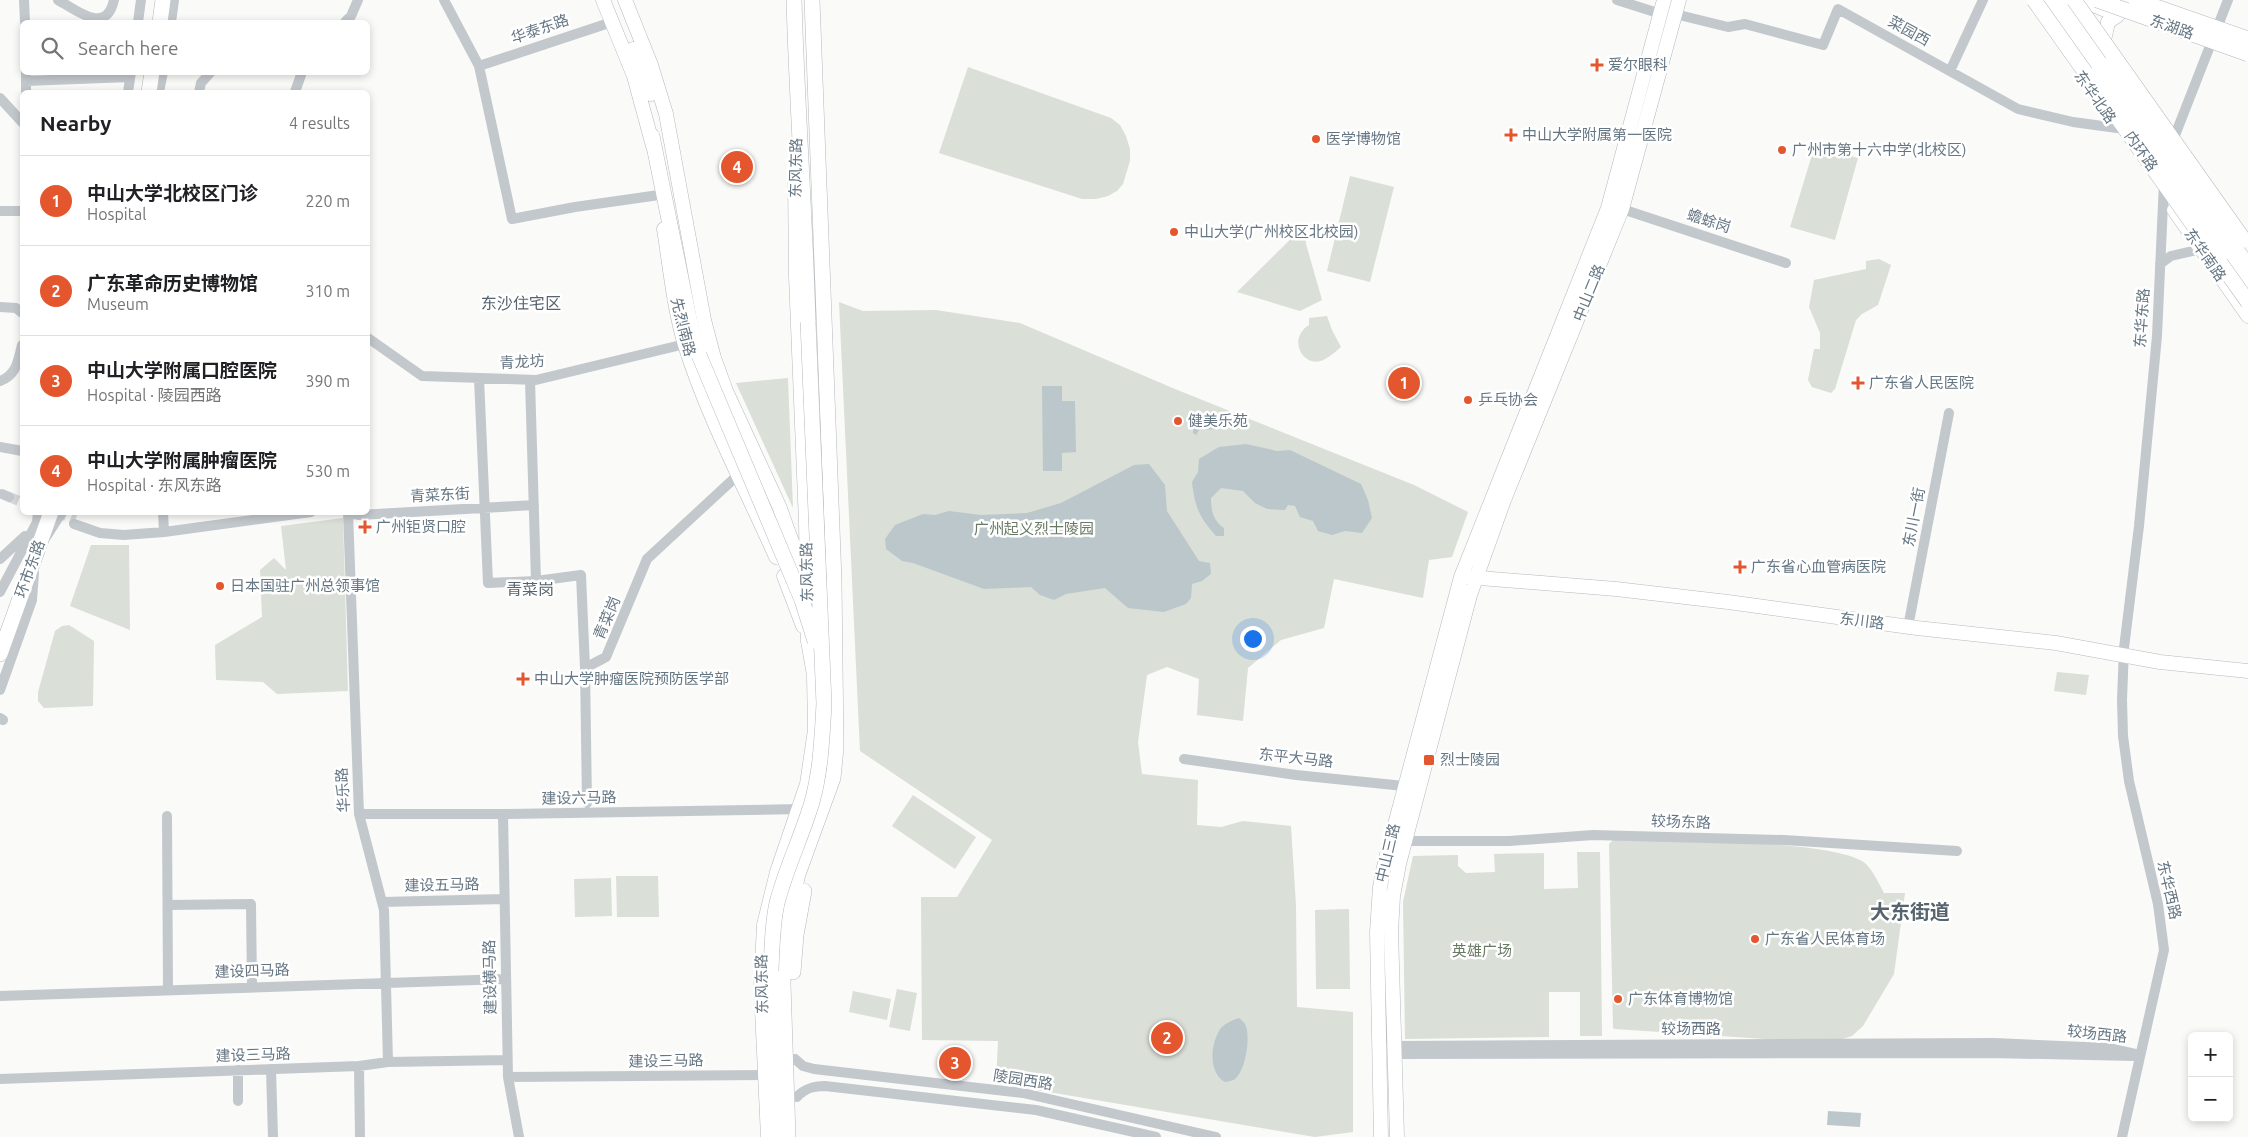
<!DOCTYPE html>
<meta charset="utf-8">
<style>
body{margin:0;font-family:Ubuntu,"Noto Sans SC",sans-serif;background:#f2f2f2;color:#202124}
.controls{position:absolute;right:15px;bottom:15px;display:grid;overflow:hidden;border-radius:8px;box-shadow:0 2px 8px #0003}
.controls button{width:45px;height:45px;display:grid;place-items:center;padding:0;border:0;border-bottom:1px solid #e0e0e0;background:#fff;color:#202124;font:25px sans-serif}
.you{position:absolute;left:1252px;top:638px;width:18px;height:18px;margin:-12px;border:4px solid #fff;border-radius:50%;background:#1a73e8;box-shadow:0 0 0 8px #1a73e833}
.badge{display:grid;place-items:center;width:32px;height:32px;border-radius:50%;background:#e4572e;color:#fff;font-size:16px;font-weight:700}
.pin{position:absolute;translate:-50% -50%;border:2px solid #fff;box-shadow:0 1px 5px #0006}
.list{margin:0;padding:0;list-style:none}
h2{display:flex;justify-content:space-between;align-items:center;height:65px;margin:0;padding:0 20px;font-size:21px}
h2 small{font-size:16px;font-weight:400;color:#757577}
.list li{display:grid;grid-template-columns:32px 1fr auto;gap:15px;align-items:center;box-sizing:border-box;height:90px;padding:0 20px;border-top:1px solid #e0e0e0}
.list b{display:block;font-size:19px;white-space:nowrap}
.list p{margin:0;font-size:16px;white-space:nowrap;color:#757577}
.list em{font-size:16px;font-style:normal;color:#757577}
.icon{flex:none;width:28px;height:28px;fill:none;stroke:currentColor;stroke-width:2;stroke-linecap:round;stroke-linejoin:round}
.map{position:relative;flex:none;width:2248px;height:1137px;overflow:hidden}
.search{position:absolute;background:#fff;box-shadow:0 2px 8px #0003;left:20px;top:20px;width:350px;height:55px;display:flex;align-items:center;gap:12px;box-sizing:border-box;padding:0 18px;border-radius:8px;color:#757577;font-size:19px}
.panel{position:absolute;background:#fff;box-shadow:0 2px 8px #0003;left:20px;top:90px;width:350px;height:425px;border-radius:8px}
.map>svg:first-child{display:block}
.green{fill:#dadfd7}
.water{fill:#bbc7cb}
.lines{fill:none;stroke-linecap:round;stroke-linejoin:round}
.minor-tunnel{stroke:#d5d9db;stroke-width:10;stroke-dasharray:10 5;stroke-linecap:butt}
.major-casing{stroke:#b5babe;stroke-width:15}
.highway-casing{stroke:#b4b9bd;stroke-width:16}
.minor{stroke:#c3c8cc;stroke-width:10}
.major{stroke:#fff;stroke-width:14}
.highway{stroke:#fff;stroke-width:15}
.major-bridge-casing{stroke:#b5babe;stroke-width:15;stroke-linecap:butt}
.highway-bridge-casing{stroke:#b4b9bd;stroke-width:16;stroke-linecap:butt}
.major-bridge{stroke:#fff;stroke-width:14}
.highway-bridge{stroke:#fff;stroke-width:15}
.poi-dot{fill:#e4572e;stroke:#fff;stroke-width:2}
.labels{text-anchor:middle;stroke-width:5;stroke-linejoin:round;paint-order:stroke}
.street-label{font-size:15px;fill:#657683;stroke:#fff}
.poi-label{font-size:15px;fill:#657683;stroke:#fff;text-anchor:start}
.park-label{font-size:15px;fill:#687a64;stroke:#fff}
.neighbourhood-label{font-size:16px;fill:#57646e;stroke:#fff}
.district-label{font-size:20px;font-weight:bold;fill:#57646e;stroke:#fff}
</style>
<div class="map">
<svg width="2248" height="1137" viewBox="0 0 2248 1137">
<rect width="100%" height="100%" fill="#fafaf8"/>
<!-- green -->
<path class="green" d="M968,67l143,51 9,7 6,11 4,13v12l-7,23 -6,7 -9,5 -12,3h-14l-143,-46z
M1815,145l43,13 -23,82 -45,-13z
M1350,176l44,11 -24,95 -43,-11z
M1305,225l1,19 16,56 -22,11 -63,-19z
M1879,259l12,6 -13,40 -16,9 -6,6 -21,69 -4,4 -19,-6 -4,-7 6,-31h6v-16l-11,-26 5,-27 52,-11v-8z
M839,302l24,9 73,-1 84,13 155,66 239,96 54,27 -16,45 -23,3 -6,38 -89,-19 -10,49 -43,12 -33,28 -5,53 -46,-6 2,-36 -32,-12 -20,8 -9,67 4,32 56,6 -1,45 24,2 22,-6 48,5 5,79 1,102 56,5v120l-38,5 -319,-54 2,-42 -76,-1 -1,-143h36l35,-57 -132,-89z
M1327,316l5,14 9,17c-5,4 -10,9 -16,12 -21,12 -39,-20 -16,-34v-7z
M788,378l5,130 -57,-125z
M343,518l5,173 -71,3 -14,-12 -47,-2 -1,-35 47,-28 -2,-47 14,-12 12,12 -5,-44z
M91,545h38l1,85 -60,-24z
M69,625l25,16 -1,65 -49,2 -6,-7v-9l17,-61 7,-5z
M2057,672l32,3 -3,20 -32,-4z
M913,795l63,42 -21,32 -63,-43z
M1614,839c43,1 226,0 252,25 7,7 14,21 18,29h21l-11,81 -31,52 -11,10 -13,4h-58l-166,-11 -2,-1 -4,-184z
M1577,852h23l2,184h-22v-44h-31v45l-144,2 -2,-137 10,-46 45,-1v11l8,7 29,-1 -1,-18 50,-1v36l34,-1z
M616,876h42l1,41h-42z
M611,878l1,38 -37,1 -1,-38z
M1349,909l1,80h-34l-1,-79z
M897,989l20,4 -7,38 -21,-4z
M853,991l38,8 -4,21 -38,-8z"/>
<!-- water -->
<path class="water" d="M1042,386h20v15h13l1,51 -14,1v18h-19z
M1199,419l16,5 2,3 -2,2 -16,1 -3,5 -3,-2 1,-13z
M1246,444l31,7 13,-1 71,34 7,16 4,18 -10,15 -17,-2 -13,4 -14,-4 -5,-10 -13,-4 -5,-11 -7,-1 -3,5 -18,-1 -12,-6 -12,-12 -22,-3 -10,10c0,12 2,23 13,30v8h-8c-17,-19 -21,-29 -24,-54l6,-10 1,-13 20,-12z
M1149,464l16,21 2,26 32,50 11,2 1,11 -9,7 -10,3 -1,14 -5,6 -22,8 -36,-4 -23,-20 -39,6 -12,6 -14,-5 -9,-8 -47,2 -71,-26 -11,-2 -16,-12 -1,-10 10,-14 28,-11 12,1 14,-4 32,4 46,-2 34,-10 73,-38z
M1239,1018c2,2 4,3 6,6 6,11 1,45 -9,54 -2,3 -7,3 -11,4 -17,-9 -15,-39 -4,-54 5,-5 11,-8 18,-10z
M1828,1111l33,2 -1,14 -33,-2z"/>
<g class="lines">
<!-- minor-tunnel -->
<path class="minor-tunnel" d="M9,497l13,5
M57,512l18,8"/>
<!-- major casing -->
<g class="major-casing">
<path id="major" d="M603,0l31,76 19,70
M625,0l26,65 15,49 38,206 10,38 12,33 53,115 25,69
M2047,0l51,72
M2062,0l46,65
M2081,0l27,11
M2105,36l3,-14 10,-7
M633,49l18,45
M2174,210l74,106
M664,229c6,38 10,79 21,116 23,73 60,142 91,212
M2235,247l13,18
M2226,252l22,30
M784,576l19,50
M1467,577l149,12 112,13 189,26 139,15 104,19 88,9
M768,1137l-7,-150 3,-62 13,-53 30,-88 8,-54 -1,-55 -6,-34 -2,-118 -10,-247 -1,-100
M1381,1137l-4,-205 3,-45 5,-25 76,-285 147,-369 56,-208
M1397,1137l-6,-206 2,-35 6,-32 71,-269 34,-95 118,-291 57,-209"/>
</g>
<!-- highway casing -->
<g class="highway-casing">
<path id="highway" d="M794,0c3,107 11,214 14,322
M160,22l3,-22
M149,92l3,-20
M652,136l38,187 9,32
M0,654l51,-142
M771,971l6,166
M793,972l3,-37 8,-44
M788,1137l-5,-153 1,-45 6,-33 8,-32 35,-96 3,-30 -2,-167 -22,-581"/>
</g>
<!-- minor -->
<path class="minor" d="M24,0l1,22
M58,0c20,11 48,35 56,0
M444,0l35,66 33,153 63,-12 84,-12
M1617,0l44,14
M1675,14l53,13 17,-3 78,21 15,-36 180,100 55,13 44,6
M138,22l3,-22
M171,22l3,-22
M345,22l6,-6 7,-16
M479,66l133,-44
M1950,71l33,-71
M26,72v20
M26,81l104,-4
M128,92l3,-20
M159,92l4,-20
M199,92l2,-9 10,-11
M295,92l7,-20
M0,98l22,24
M2172,143l56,-143
M1622,209l164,54
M0,211h22
M2160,264l11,-8 30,-7
M0,307l16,1 6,5
M368,338l54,38 114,4 149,-36
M479,378l9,205 48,-2 45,-6 4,93 2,135
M530,380l6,201
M0,381c17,-6 18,-21 22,-36
M0,447l22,4
M2,494l7,3
M163,512l1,20
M348,512l11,302 25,96 4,152
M349,513l10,2 175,-10
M74,524l26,9 24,2 40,-3 147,-20
M46,537l16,-25
M0,559l25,-23
M0,592l37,-70 1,-10
M1908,627l41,-214
M585,668l21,-11 41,-98 92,-85
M0,690l32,-90 2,-27
M0,718l3,2
M1184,759l112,16 108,11
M359,814h144l300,-5
M503,814l5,263 11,60
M167,816l1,174
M1405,841h104l84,-6 191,5 173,11
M382,902l122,-3
M168,905l83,-1 1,82
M0,996l505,-17
M1389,1048l5,-2 600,-3 114,5 32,7
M1389,1054l603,-1 143,3
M795,1059l8,7 11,3 209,24 193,44
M359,1066l1,71
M271,1069l2,68
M238,1070v31
M508,1077l257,-2
M0,1079l359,-13 29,-4 119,-2
M797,1097c8,-9 17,-11 28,-11l211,24 120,27
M2122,1137l42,-187 -6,-46 -29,-123 -6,-45 -1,-36 2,-52 15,-122 18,-190 7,-154"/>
<!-- major -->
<use href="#major" class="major"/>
<!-- highway -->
<use href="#highway" class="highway"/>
<!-- major-bridge casing -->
<g class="major-bridge-casing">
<path id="major-bridge" d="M2108,65l127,182
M2098,72l128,180"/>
</g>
<!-- highway-bridge casing -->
<g class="highway-bridge-casing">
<path id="highway-bridge" d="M2034,0l214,302
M2074,0l170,240
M2097,0l151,54
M2136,0l112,39
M699,355l103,245 13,41
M771,971c1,-22 1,-46 6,-68 9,-35 25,-67 35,-101 9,-32 10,-65 12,-98l-16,-382"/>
</g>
<!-- major-bridge -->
<use href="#major-bridge" class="major-bridge"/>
<!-- highway-bridge -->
<use href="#highway-bridge" class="highway-bridge"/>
</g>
<!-- markers -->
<g class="poi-dot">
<path d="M1594.5 57.5h5v5h5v5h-5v5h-5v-5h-5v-5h5z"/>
<path d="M1508.5 127.5h5v5h5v5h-5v5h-5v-5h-5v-5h5z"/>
<circle cx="1316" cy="139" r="5"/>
<circle cx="1782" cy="150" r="5"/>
<circle cx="1174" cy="232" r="5"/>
<path d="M1855.5 375.5h5v5h5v5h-5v5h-5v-5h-5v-5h5z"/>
<circle cx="1468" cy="400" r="5"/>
<circle cx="1178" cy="421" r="5"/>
<path d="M362.5 519.5h5v5h5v5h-5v5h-5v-5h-5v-5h5z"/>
<path d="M1737.5 559.5h5v5h5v5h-5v5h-5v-5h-5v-5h5z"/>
<circle cx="220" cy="586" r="5"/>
<path d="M520.5 671.5h5v5h5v5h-5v5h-5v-5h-5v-5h5z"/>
<rect x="1423" y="754" width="12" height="12" rx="2.5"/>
<circle cx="1755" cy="939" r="5"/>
<circle cx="1618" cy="999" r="5"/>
</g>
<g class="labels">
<!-- street labels -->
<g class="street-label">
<text transform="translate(2172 27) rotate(19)" y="5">东湖路</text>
<text transform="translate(540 29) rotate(-19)" y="5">华泰东路</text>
<text transform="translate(1909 31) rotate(29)" y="5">菜园西</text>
<text transform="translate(2095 97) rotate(55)" y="5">东华北路</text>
<text transform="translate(2141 151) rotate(55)" y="5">内环路</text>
<text transform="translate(796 168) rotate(-89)" y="5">东风东路</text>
<text transform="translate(1709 221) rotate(18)" y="5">蟾蜍岗</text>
<text transform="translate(2205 255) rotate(55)" y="5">东华南路</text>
<text transform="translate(1589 293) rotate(-68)" y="5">中山二路</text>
<text transform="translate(2142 318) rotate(-86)" y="5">东华东路</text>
<text transform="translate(683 327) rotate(76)" y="5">先烈南路</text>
<text transform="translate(522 362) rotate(-3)" y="5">青龙坊</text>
<text transform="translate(440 495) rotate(-3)" y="5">青菜东街</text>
<text transform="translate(1914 517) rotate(-79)" y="5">东川一街</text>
<text transform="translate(30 569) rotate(-70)" y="5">环市东路</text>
<text transform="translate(807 572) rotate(-91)" y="5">东风东路</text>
<text transform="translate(607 618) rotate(-67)" y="5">青菜岗</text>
<text transform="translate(1862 621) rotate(7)" y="5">东川路</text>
<text transform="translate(1296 758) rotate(6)" y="5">东平大马路</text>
<text transform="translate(343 790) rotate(-93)" y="5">华乐路</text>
<text transform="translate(579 798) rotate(-1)" y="5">建设六马路</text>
<text transform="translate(1681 822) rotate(2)" y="5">较场东路</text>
<text transform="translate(1388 853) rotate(-77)" y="5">中山三路</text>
<text transform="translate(442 885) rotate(-1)" y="5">建设五马路</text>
<text transform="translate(2169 890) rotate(77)" y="5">东华西路</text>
<text transform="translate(252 971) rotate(-2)" y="5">建设四马路</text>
<text transform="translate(490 977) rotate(-91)" y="5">建设横马路</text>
<text transform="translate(762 984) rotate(-91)" y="5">东风东路</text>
<text x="1691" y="1034">较场西路</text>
<text transform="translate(2097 1034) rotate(6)" y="5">较场西路</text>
<text transform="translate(253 1055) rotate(-2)" y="5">建设三马路</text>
<text transform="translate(666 1061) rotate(-1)" y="5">建设三马路</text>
<text transform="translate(1023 1080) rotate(9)" y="5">陵园西路</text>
</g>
<!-- poi labels -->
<g class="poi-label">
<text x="1608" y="70">爱尔眼科</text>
<text x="1522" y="140">中山大学附属第一医院</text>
<text x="1326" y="144">医学博物馆</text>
<text x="1792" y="155">广州市第十六中学(北校区)</text>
<text x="1184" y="237">中山大学(广州校区北校园)</text>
<text x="1869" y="388">广东省人民医院</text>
<text x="1478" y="405">乒乓协会</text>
<text x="1188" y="426">健美乐苑</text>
<text x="376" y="532">广州钜贤口腔</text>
<text x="1751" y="572">广东省心血管病医院</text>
<text x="230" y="591">日本国驻广州总领事馆</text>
<text x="534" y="684">中山大学肿瘤医院预防医学部</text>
<text x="1440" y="765">烈士陵园</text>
<text x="1765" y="944">广东省人民体育场</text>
<text x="1628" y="1004">广东体育博物馆</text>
</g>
<!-- park labels -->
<g class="park-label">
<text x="1034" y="534">广州起义烈士陵园</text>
<text x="1482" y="956">英雄广场</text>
</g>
<!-- neighbourhood labels -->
<g class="neighbourhood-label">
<text x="521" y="309">东沙住宅区</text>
<text x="530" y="595">青菜岗</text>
</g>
<!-- district labels -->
<g class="district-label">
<text x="1910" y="919">大东街道</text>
</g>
</g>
</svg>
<div class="controls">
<button>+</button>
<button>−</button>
</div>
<div class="you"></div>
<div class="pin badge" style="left:1404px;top:383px">1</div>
<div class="pin badge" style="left:1167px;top:1038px">2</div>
<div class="pin badge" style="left:955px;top:1063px">3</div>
<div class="pin badge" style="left:737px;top:167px">4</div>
<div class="search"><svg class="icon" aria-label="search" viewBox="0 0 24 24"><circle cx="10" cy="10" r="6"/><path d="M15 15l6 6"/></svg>Search here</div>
<section class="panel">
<h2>Nearby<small>4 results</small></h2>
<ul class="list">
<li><span class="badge">1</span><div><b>中山大学北校区门诊</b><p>Hospital</p></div><em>220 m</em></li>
<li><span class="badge">2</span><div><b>广东革命历史博物馆</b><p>Museum</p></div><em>310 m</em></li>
<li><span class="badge">3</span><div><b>中山大学附属口腔医院</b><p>Hospital · 陵园西路</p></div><em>390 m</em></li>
<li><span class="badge">4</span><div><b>中山大学附属肿瘤医院</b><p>Hospital · 东风东路</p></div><em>530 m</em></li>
</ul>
</section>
</div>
